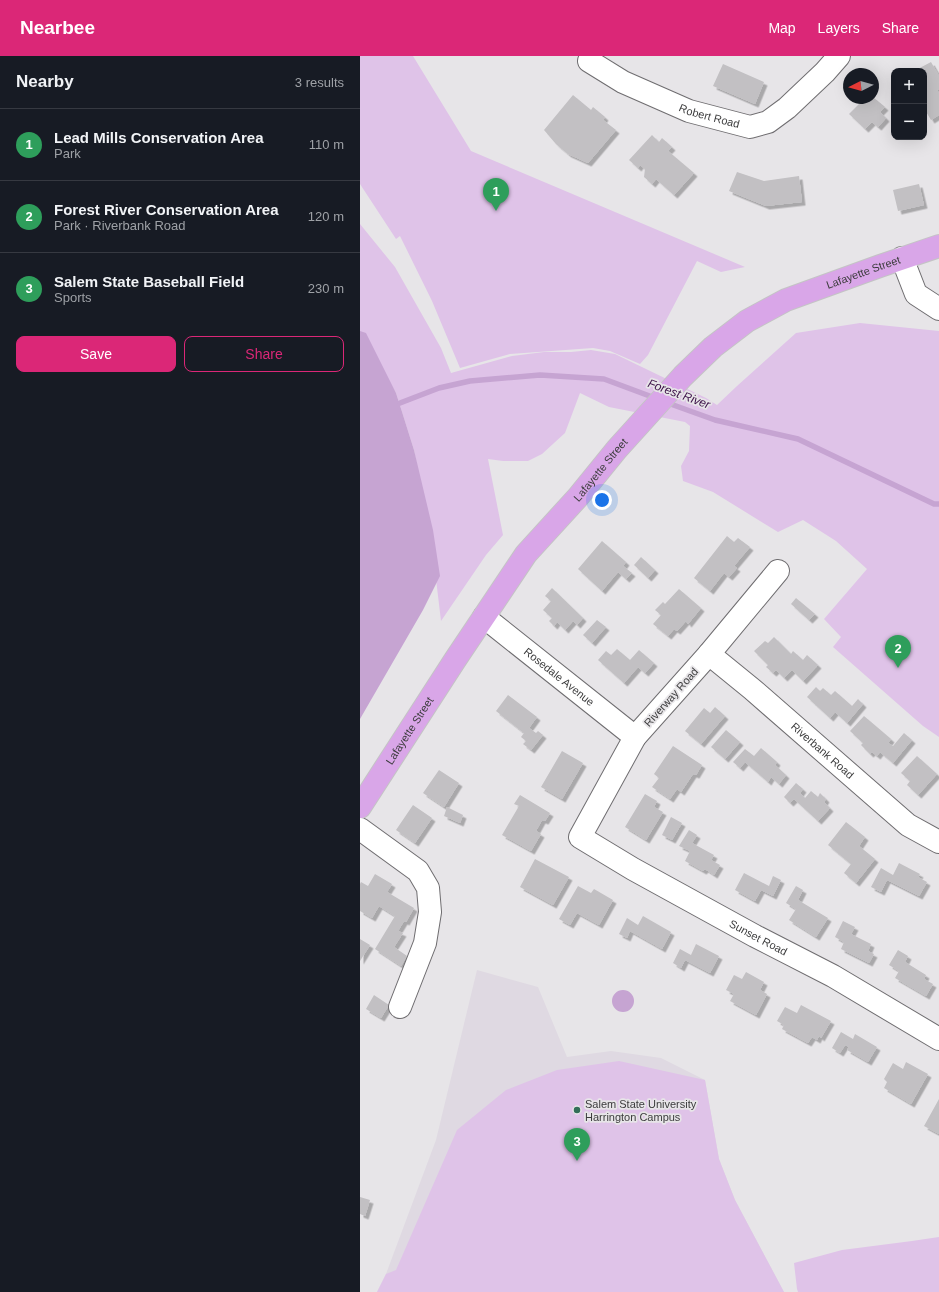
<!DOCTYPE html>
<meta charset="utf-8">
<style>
body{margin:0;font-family:Helvetica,sans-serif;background:#242831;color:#f1f3f6}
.controls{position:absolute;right:12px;top:12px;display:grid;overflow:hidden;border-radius:8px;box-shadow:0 4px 16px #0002}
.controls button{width:36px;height:36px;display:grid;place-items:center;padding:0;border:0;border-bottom:1px solid #363941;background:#171b24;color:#f1f3f6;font:20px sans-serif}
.compass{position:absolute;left:483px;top:12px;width:36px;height:36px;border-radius:50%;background:#171b24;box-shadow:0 4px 16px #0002;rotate:264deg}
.you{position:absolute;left:242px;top:444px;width:14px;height:14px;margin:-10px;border:3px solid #fff;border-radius:50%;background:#1a73e8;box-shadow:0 0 0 6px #1a73e833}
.badge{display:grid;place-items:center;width:26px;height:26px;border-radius:50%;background:#db2777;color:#fff;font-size:13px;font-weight:700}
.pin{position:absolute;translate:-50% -33px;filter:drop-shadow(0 1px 2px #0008)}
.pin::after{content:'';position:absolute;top:21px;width:14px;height:12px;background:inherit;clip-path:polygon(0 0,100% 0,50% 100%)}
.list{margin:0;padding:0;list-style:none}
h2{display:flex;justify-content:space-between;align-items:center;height:52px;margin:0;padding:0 16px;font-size:17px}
h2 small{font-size:13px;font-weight:400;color:#9ea1a6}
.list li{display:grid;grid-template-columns:26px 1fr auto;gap:12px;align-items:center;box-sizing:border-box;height:72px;padding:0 16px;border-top:1px solid #363941}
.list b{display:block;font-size:15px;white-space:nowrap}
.list p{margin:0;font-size:13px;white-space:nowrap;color:#9ea1a6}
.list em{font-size:13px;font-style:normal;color:#9ea1a6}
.actions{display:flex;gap:8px;padding:12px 16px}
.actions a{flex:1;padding:9px 0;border:1px solid #db2777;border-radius:8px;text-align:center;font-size:14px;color:#db2777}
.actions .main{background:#db2777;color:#fff}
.map{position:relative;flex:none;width:579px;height:1236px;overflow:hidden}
header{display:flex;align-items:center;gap:24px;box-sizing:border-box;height:56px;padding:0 20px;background:#db2777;color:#fff}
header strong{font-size:19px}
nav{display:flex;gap:22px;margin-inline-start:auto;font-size:14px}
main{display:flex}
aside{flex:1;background:#171b24}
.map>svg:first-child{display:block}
.built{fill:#dfd9e2}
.green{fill:#dfc3e8}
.water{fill:#c6a4d2}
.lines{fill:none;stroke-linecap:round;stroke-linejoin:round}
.stream{stroke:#c6a4d2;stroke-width:5.5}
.building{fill:#c2c0c3;filter:url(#shadow)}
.minor-casing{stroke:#6f6d70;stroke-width:24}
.major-casing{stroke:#c4c4c5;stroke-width:24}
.minor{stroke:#fff;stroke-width:22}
.major{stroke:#d9a6e8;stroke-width:22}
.poi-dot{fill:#326e58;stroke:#e7e5e8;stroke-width:1.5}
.labels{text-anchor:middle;stroke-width:3.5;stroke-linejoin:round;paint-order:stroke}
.street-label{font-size:11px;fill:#3c3c3d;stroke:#e7e5e8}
.poi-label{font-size:11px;fill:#3c3c3d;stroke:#e7e5e8;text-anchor:start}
.water-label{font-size:12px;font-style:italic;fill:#3d1249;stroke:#e7e5e8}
</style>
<header>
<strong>Nearbee</strong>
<nav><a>Map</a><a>Layers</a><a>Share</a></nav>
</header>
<main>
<aside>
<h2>Nearby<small>3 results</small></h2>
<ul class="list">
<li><span class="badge" style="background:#2e9e5b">1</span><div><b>Lead Mills Conservation Area</b><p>Park</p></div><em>110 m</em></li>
<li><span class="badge" style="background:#2e9e5b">2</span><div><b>Forest River Conservation Area</b><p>Park · Riverbank Road</p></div><em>120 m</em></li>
<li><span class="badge" style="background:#2e9e5b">3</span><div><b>Salem State Baseball Field</b><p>Sports</p></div><em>230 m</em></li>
</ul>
<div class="actions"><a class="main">Save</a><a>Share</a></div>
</aside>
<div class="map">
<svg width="579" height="1236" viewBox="0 0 579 1236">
<defs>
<filter id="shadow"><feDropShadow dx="3.5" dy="3.5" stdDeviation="0" flood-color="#0004"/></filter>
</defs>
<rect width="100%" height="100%" fill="#e7e5e8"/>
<!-- built -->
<path class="built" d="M117,914l61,17 29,70 44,-6 50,7 44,22 14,79 16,41 49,92h-407l9,-18 50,-134z"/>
<!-- green -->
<path class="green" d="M0,0h53l58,95 274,116 -24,5 -24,-11 -49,94 -8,9 -30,-13 -17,-3 -83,6 -50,14 -28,-67 -32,-65 -4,3 -36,-55z
M0,168l35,43 46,81 10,25 61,-17 32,-4h27l20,-2 24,4 91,44 11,7 20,-19 59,-53 64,-10 79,8v406l-16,-11 -90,-79 8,-10 -17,-18 43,-50 -31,-28 -33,-21 -25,12 -65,-40 -30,-11 -2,-15 8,-15 1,-25 -5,-4 -76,-15 -29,-14 -15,40 -23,21 -14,7h-25l-15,-2 15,76 -17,20 -45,66 -10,-84 -17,-87 -18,-57 -36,-61z
M259,1005l86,19 14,79 16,41 49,92h-407l9,-18 10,-4 61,-140 49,-40 51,-20z
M579,1181v55h-141l-1,-3 -3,-26 48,-13 70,-9z"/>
<!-- water -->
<path class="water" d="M0,275l6,2 30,60 7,22 11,35 19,80 7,46 -17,34 -63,109z
M252 945a11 11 0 1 1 22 0a11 11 0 1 1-22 0Z"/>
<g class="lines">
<!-- stream -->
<path class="stream" d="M305,346l50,18 83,19 136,65h5
M40,347l39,-15 31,-7 70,-6 64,4 51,19"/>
</g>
<!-- building -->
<path class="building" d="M571,6l8,14v13l-2,1 2,3v22l-8,5 -6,-10h-1v-39h-10z
M363,8l41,18 -9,22 -42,-18z
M213,39l18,15 2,-3 12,10 -2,3 13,10 -28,33 -20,-9 -12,-10 -12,-14z
M513,41l12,10 -5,5 6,6 -8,9 -6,-5 -7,7 -16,-15 16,-16h8z
M292,79l7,7 3,-4 10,9 -4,4 26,22 -20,22 -18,-16 -4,5 -8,-7 1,-8 -5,-4 -2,3 -9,-8z
M377,116l27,9 35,-5 3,26 -36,4 -37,-15z
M559,128l5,21 -26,6 -5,-21z
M367,480l7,6 4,-4 12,9 -16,19 3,2 -8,9 -5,-4 -14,18 -16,-13z
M242,485l24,21 -3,4 9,7 -6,6 -8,-7 -16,19 -24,-22z
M281,501l14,13 -7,8 -14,-13z
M192,532l31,30 -6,7 -4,-4 -8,9 -8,-8 -3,4 -5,-5 3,-3 -9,-8 8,-9 -6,-5z
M319,533l22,19 -13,16 -2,-3 -9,10 -3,-2 -6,7 -15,-12 8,-9 -6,-5 8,-8 2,2z
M436,542l19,16 -6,6 -18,-16z
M237,564l9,7 -14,16 -9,-8z
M414,581l17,17 2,-3 10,9 4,-5 11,10 -15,16 -11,-11 -8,8 -8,-8 -3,3 -7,-6 2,-2 -14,-14 11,-10 3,2z
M257,593l13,11 9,-10 15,13 -9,10 -7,-6 -14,16 -26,-23 8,-9 5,4z
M456,631l4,4 3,-3 8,7 4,-4 17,15 6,-7 5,5 -16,19 -12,-11 -5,6 -23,-21z
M148,639l29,22 -8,11 7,5 2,-2 5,4 -12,15 -8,-6 3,-3 -5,-4 3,-4 -28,-22z
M355,651l10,9 -24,28 -16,-13 19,-23 6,5z
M504,660l27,23 -3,4 5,3 11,-13 8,7 -19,23 -13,-11 -3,4 -5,-4 -2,2 -9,-9 2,-2 -13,-12z
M366,674l14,12 -15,17 -14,-12z
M313,690l29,19 -6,10 -3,-1 -12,18 -4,-3 -7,10 -18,-12 7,-9 -5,-4z
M401,692l16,14 -2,3 11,10 -7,9 -8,-7 -3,5 -23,-20 -5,6 -7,-6 12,-13 9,7z
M202,695l21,12 -21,36 -21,-12z
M557,700l20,18 -19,21 -11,-10 3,-4 -9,-8z
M79,714l20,13 -15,24 -21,-14z
M436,727l7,6 -3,4 5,5 6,-7 7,6 2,-4 6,6 -2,3 6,6 -12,13 -24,-22 -4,4 -6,-6z
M285,738l12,7 -3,6 9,5 -17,28 -21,-13z
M160,739l30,18 -5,8 -3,-1 -6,11 5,3 -10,17 -29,-16 17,-29 -5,-2z
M53,749l19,13 -17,25 -19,-13z
M87,751l16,8 -3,8 -16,-7z
M311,761l11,6 -10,17 -10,-5z
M486,766l19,15 -6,9 16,13 -19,24 -12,-10 7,-9 -23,-19z
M329,774l8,5 -5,8 22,12 -3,5 9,5 -6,10 -9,-6 -2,2 -18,-10 5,-10 -11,-5z
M175,803l34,18 -16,28 -33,-18z
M539,807l21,11 -2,3 9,5 -8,14 -32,-16 -6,12 -10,-5 10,-19 12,7z
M384,817l25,13 4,-10 8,4 -8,16 -12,-6 -6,11 -20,-11z
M15,818l17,10 -5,8 27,16 -8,14 -2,-1 -6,10 5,2 -9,14 13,9 -6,10 -26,-17 20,-33 -16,-10 -7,12 -12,-7v-27l1,-2 7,4z
M218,830l13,7 3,-4 19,11 -14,25 -22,-12 -7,12 -11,-6z
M436,830l7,4 -5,10 30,18 -12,19 -27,-17 7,-11 -10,-6z
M283,860l28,16 -9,17 -32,-18 -3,7 -8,-4 8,-16 11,7z
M483,865l12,6 -4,7 20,10 -3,7 6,3 -5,9 -28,-14 3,-7 -9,-5z
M0,883l10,6 -10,16z
M336,888l23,12 -9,17 -25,-13 -4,8 -8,-5 7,-14 11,6z
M538,894l10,6 -3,6 21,13 -2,4 9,5 -7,12 -31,-18 4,-7 -10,-6z
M386,916l18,10 -4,8 7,4 -11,21 -26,-14 4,-7 -8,-4 8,-15 8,4z
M14,939l15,10 -8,13 -15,-9z
M441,949l30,16 -10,17 -2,-2 -2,4 -5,-3 -4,6 -26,-14 2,-4 -7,-4 8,-14 12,6z
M481,976l12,7 2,-5 22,13 -9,15 -21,-12 2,-3 -4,-2 -5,8 -8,-5z
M546,1006l22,12 -17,30 -27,-16 3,-6 -3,-3 9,-16 10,6z
M579,1043v35l-15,-8z
M0,1141l10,3 -5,16 -5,-2z"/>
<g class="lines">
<!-- minor casing -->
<g class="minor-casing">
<g id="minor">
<path id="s1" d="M229,5l34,21 66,29 61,16 18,-5 19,-14 38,-36 14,-16"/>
<path d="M542,202l14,36 23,15"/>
<path id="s2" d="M418,515l-69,83 -74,83 -55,100 53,32 122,67 78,40 106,63"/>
<path id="s3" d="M124,561l151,120"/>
<path id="s4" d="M349,598l43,35 156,136 31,17"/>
<path d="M0,773l58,42 10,17 2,24 -5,31 -25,64"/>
</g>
</g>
<!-- major casing -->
<g class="major-casing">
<g id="major">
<path id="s5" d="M0,751l95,-147 71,-106 52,-57 39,-48 66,-73 30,-29 34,-26 39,-21 94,-34 59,-20"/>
</g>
</g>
<!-- minor -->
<use href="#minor" class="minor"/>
<!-- major -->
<use href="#major" class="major"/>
</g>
<!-- markers -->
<circle class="poi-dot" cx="217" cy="1054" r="4"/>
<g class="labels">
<!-- street labels -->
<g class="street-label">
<text dy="4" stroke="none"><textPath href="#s1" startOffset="133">Robert Road</textPath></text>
<text dy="4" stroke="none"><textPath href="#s5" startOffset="751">Lafayette Street</textPath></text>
<text dy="4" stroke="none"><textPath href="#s5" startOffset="415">Lafayette Street</textPath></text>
<text dy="4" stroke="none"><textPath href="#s3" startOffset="96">Rosedale Avenue</textPath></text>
<text transform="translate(311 641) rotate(-48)" y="4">Riverway Road</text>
<text dy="4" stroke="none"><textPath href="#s5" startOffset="91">Lafayette Street</textPath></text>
<text dy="4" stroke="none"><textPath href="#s4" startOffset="149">Riverbank Road</textPath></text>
<text dy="4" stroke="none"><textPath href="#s2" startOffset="538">Sunset Road</textPath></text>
</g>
<!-- poi labels -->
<g class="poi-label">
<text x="225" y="1052">Salem State University<tspan x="225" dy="13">Harrington Campus</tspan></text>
</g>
<!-- water labels -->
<g class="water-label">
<text transform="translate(319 338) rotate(20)" y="4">Forest River</text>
</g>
</g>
</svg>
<div class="controls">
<button>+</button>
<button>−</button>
</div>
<svg class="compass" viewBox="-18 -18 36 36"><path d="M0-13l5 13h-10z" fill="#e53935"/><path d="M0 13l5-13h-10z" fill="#9ea1a6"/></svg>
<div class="you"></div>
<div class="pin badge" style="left:136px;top:155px;background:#2e9e5b">1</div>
<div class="pin badge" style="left:538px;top:612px;background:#2e9e5b">2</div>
<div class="pin badge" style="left:217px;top:1105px;background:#2e9e5b">3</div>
</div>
</main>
